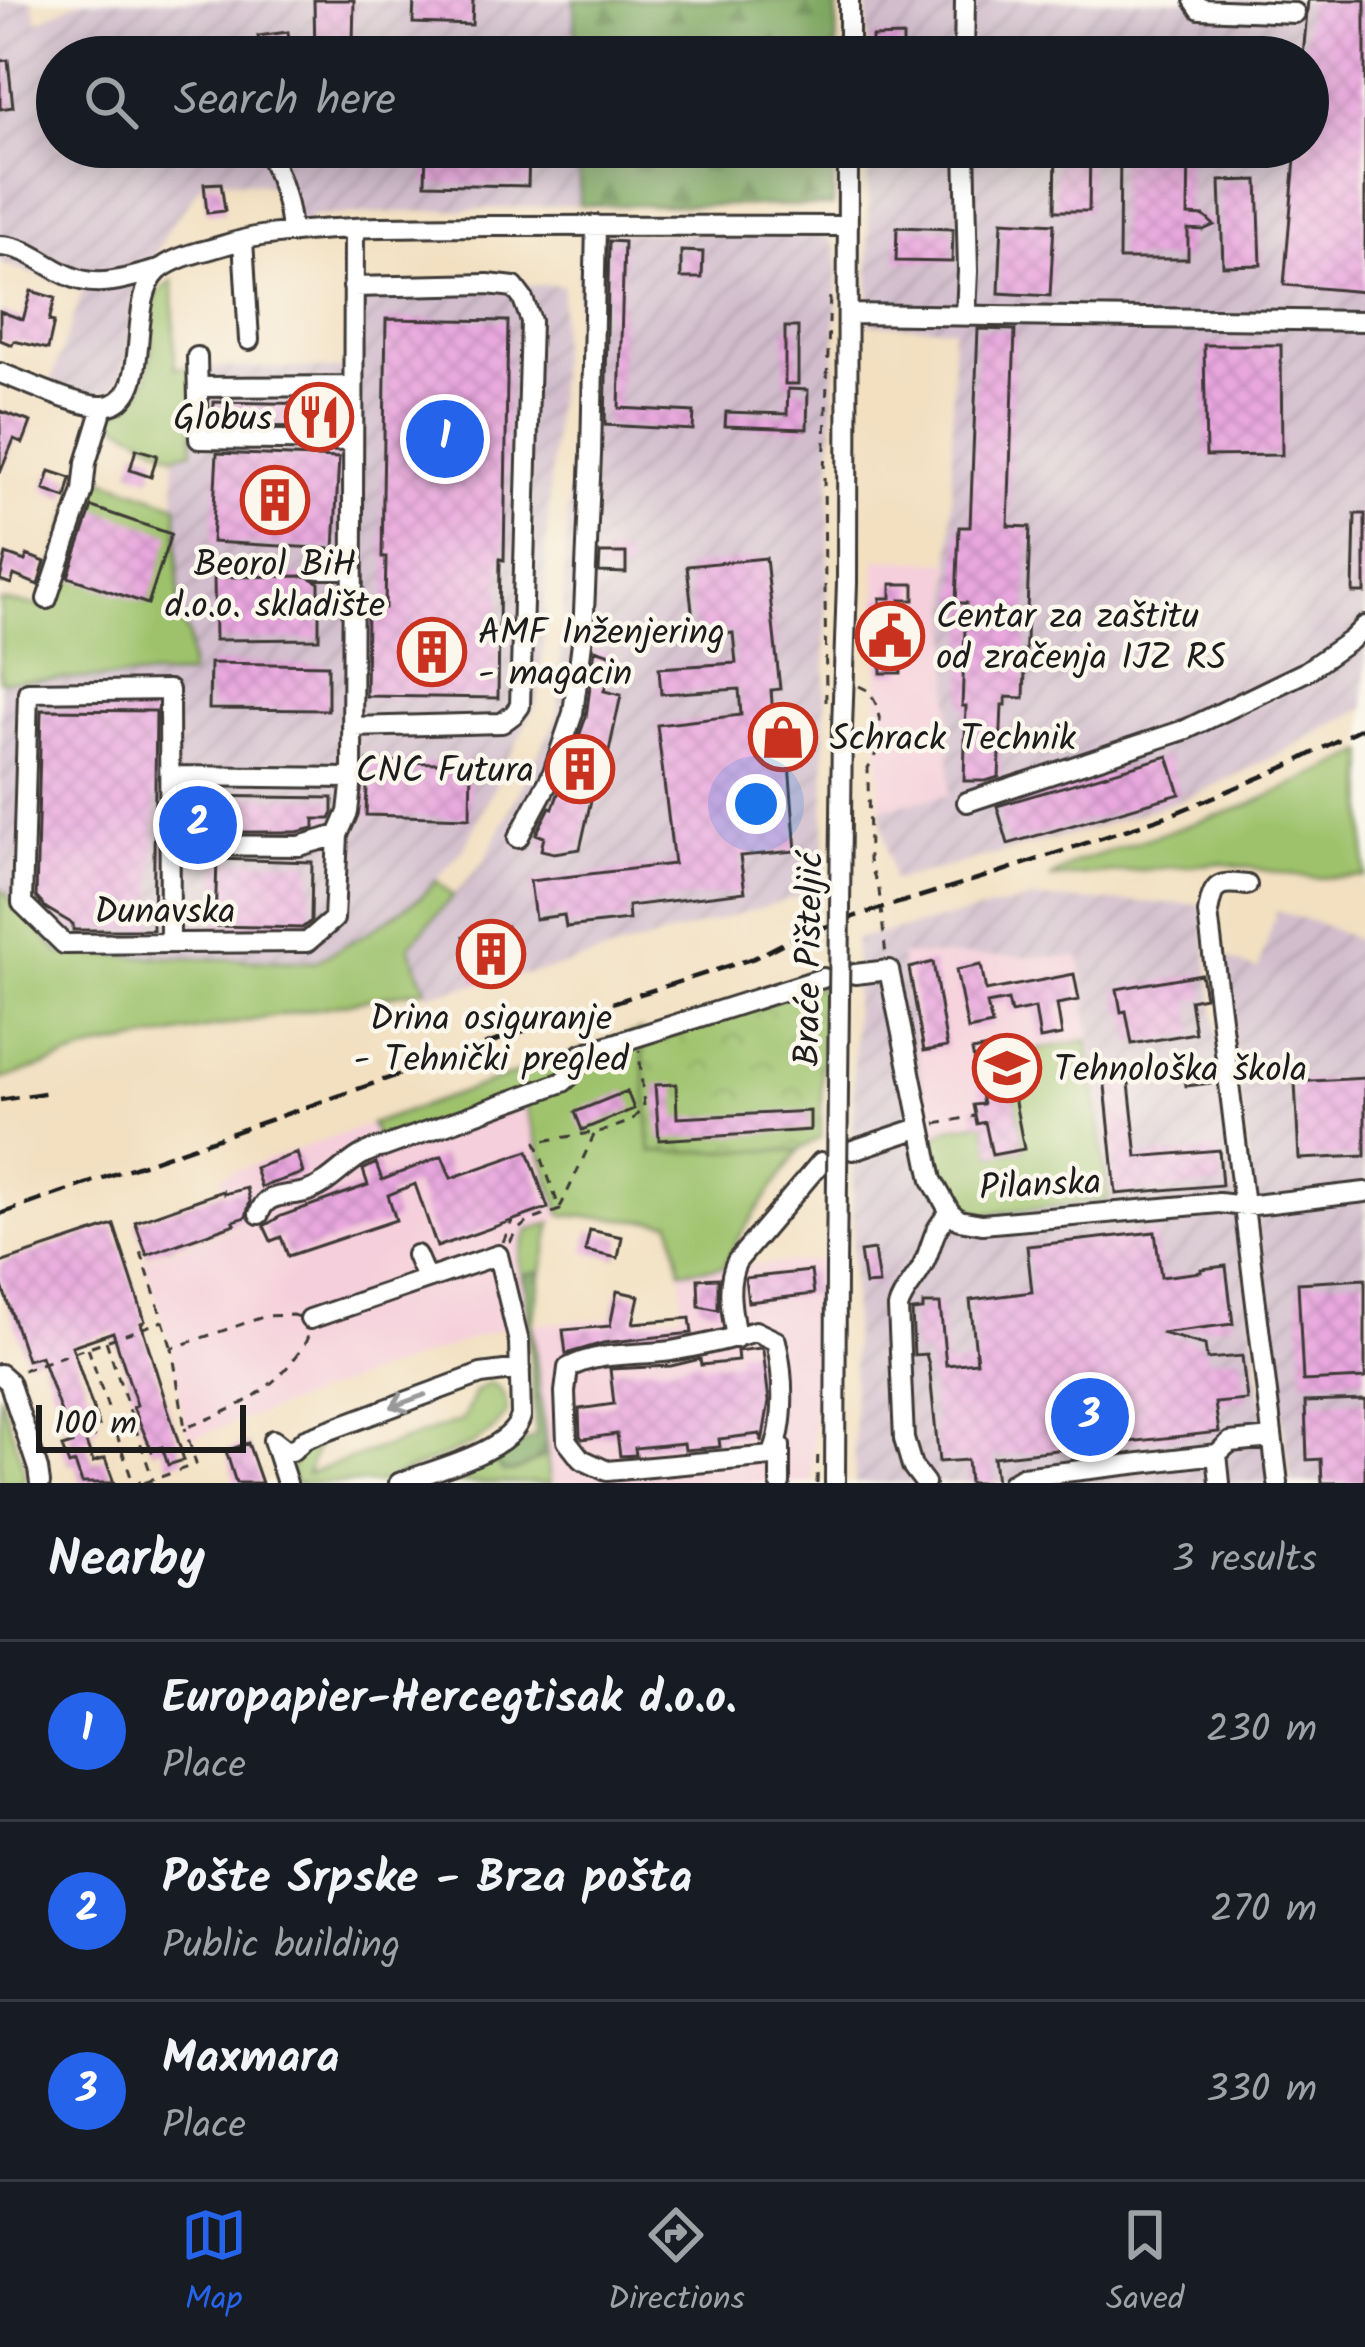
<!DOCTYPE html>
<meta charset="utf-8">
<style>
body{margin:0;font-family:Kalam,sans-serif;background:#242831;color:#f1f3f6}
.scale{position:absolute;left:36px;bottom:30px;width:210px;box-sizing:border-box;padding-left:12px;border:6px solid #1c1c1c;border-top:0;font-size:33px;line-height:42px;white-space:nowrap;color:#1c1c1c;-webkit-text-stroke:9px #fbf7ec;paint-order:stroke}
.you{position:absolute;left:756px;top:804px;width:42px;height:42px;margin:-30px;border:9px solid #fff;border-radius:50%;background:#1a73e8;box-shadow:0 0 0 18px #1a73e833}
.badge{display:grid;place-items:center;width:78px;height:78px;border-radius:50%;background:#2563eb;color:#fff;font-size:39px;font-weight:700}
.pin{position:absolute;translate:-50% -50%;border:6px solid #fff;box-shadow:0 3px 12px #0006}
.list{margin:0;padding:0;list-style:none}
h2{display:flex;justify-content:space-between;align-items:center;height:156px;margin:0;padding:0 48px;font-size:51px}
h2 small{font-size:39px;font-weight:400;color:#9ea1a6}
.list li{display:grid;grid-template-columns:78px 1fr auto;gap:36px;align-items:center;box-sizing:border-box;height:180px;padding:0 48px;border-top:3px solid #363941}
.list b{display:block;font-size:45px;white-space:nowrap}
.list p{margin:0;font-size:39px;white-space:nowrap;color:#9ea1a6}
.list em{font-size:39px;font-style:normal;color:#9ea1a6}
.icon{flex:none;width:66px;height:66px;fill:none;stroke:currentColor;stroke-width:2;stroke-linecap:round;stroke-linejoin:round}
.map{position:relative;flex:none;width:1365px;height:1483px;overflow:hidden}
.search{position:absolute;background:#171b24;box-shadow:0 6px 30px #0003;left:36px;right:36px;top:36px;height:132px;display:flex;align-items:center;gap:30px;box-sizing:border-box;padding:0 42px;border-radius:66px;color:#9ea1a6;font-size:45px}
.sheet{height:696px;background:#171b24}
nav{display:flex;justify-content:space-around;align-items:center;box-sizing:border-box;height:168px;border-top:3px solid #363941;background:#171b24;font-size:33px;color:#9ea1a6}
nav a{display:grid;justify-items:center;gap:6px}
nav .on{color:#2563eb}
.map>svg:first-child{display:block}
.built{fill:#f5cfdb}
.industrial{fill:url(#industrial-furrows);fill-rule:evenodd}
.grass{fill:#9ec26c;stroke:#5d6f44;stroke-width:3}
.forest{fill:url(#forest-firs);stroke:#4d623e;stroke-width:3}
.park{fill:url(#park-crowns);stroke:#5d6f44;stroke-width:3}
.building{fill:url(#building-cross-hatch)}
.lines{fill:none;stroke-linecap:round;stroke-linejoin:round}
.minor-casing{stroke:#3c3935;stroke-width:24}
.path{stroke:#3c3935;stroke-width:3;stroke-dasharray:9 9;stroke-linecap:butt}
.minor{stroke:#fff;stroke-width:18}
.rail{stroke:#1c1c1c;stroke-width:4.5;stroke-dasharray:18 9;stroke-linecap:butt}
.minor-bridge-casing{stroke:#3c3935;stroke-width:24;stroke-linecap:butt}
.minor-bridge{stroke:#fff;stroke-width:18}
.oneway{stroke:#999}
.labels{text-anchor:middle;stroke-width:9;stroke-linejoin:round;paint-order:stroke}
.poi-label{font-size:36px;fill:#1c1c1c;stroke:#fbf7ec;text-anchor:start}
.street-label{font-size:36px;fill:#1c1c1c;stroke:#fbf7ec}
</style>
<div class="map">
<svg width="1365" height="1483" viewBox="0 0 1365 1483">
<defs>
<pattern id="industrial-furrows" width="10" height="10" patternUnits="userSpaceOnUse" patternTransform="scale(3)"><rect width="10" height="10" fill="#d1bdcc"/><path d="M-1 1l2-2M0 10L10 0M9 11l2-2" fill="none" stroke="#b3a2af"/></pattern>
<pattern id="forest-firs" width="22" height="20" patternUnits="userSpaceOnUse" patternTransform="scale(3)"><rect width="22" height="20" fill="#7ea860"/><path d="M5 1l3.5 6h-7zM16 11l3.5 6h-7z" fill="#66884e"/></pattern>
<pattern id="park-crowns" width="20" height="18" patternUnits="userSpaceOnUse" patternTransform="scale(3)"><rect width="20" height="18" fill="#9ec26c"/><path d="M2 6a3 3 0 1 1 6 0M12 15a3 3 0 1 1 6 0" fill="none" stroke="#88a65d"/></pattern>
<pattern id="building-cross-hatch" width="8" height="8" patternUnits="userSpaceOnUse" patternTransform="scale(3)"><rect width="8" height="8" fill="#e9a7de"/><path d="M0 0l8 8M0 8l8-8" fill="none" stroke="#c78fbe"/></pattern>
</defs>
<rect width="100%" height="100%" fill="#fbf7ec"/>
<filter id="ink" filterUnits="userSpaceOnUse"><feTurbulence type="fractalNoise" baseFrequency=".00833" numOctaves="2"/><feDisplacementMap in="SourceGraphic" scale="24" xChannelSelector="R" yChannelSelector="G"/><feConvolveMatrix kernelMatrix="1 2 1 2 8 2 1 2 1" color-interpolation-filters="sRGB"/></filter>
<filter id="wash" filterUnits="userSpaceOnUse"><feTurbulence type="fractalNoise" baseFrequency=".004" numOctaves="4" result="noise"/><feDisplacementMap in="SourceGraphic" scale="48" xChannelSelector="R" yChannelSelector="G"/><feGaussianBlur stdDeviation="2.7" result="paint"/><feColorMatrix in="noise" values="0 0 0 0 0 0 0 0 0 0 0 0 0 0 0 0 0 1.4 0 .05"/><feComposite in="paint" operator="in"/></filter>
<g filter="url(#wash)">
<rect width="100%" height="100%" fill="#f2e0c1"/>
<!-- built -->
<path class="built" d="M876,559l74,3 -1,234 -69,13z
M899,955l181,2 33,245 -124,13 -16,-2 -23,-17 -10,-16z
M525,1105l36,110 -9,8 -23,7 -12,32 8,23 2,40 -31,5 -305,108 -6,-10 -13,-80 -29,-88 94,-32 -17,-52 151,-52 11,28z
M820,1260l-8,223h-262l-18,-159 150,-11 -1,-42z"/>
<!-- industrial -->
<path class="industrial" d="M0,0h33l4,22 44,-22h493l2,57h-519v90h521l2,58 -271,11v15l-18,2 -18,-48 -48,-6 -21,2 -34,46 -37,71 -3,46 -8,33 -10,13 -16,6 -45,-14 32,-92 -83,-27z
M867,0h498v707l-88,48 -84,41 -117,38 -183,47 -13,-72 69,-14 4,-467 -84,-4 -1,-177h440v-90h-441z
M581,232l241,2 9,5 5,11 2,14 -12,360 -2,265 -276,81 -120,24 -19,-48 75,-85 74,-146z
M563,285l-17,262 -2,91 -7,64 -73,146 -42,48 -50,34 -57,32 -255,-8 -60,-66v-207l190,-6 -1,-39 -10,-19 -5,-162 19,-4 -1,-84 160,2 1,-82z
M1033,899l168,5 71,579h-417l-3,-215 3,-329zM900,955l180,2 33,244 -124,14 -16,-2 -23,-17 -10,-16z
M1277,911l47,14 41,19v539h-74l-69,-527 36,14z"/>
<!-- grass -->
<path class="grass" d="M173,280l2,88 17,-1 1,84 -19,4 -69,-38c50,-18 44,-49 48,-95 1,-8 1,-21 5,-29 1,-1 13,-11 15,-13z
M84,472l93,33 2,112 10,19 1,39 -190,6v-80l40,5z
M1365,752v124l-52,2 -92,-15 -171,15 26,-16 173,-57z
M436,880l17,16 -44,50 17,43 -327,59 -99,32v-192l60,66 255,8 57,-32 50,-34z
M641,1030l10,122 148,-2 -61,88 -14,29 -43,4 -10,-49 -110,-7 -36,-110 -142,48 -12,-29z
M1088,1040l21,160 -121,14c-10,-1 -19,-3 -27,-9 -16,-11 -37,-54 -23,-70 9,-10 35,-11 47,-13l7,33 32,-6 -18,-94z
M552,1223l-10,48 -16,3 -1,11c-9,-25 -7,-31 4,-55z
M489,1383c14,4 17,17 18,30l-13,16 -23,16 -93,38h-85l-2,-11 4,-15 24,-16 -12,33 156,-54 12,-28z
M0,1393l25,79 -2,11h-23z
M547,1455l3,28h-113l56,-24 10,13 12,-1z"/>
<!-- forest -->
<path class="forest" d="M574,0h263l-1,57h-260z
M578,147h256l-1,59 -253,-1z
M542,1271l-10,53 15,131 -32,16 -12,1 -10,-13 43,-24 -11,-150v-11z"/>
<!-- park -->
<path class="park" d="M823,985l-2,152 -22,13 -148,2 -9,-113z"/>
<g id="blocks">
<!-- building -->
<path class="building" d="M314,0h40l-1,43h-12v14h-26z
M414,0h59l-1,25 -59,-2z
M1308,0h57v292l-81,-7 12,-138h12v-90h-5z
M288,32l3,25h-30l-3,-21z
M903,36v21h-31v-20z
M8,60l5,47 -13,2v-48z
M1056,147h34l-1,64h-34z
M1120,147h69l-1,68 16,1 10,9 -11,5 -15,-1v30h-69z
M426,148l103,3 -1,35 -103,-2z
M1258,180l3,85 -38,1 -3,-85z
M221,183l4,28 -18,2 -3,-29z
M1002,221l52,3 -4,72 -51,-3z
M897,227l56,2 -1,33 -56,-1z
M609,241l15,1 -5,166 75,4 -1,18 -88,-5z
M681,251l22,1 -1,26h-21z
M31,291l24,7 -6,23 5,1 -6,27 -34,-8 -2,4 -12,-5v-29l23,9z
M386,319l122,2 -4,239 -4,-1 -2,139 -132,-2 1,-88h18l1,-51h-4z
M785,327h13v57h-13z
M978,329l37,1 -7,196 22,1 -6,171 -18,-1v8h-4l-3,72 -13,4h-22l2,-75h-4l4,-103h-10l3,-76h11z
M1204,345h77l1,110 -76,1z
M788,389l20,1 -1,39 -82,-3 1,-14 61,2z
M214,402l109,2v23l-110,-1z
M0,411l31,11 -8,21 -9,-4 -14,34z
M136,449l21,6 -6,22 -21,-7z
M217,453l122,5 -5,91 -122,-7z
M50,471l21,7 -5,20 -22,-8z
M92,507l79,27 -23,70 -80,-27z
M1355,514h10v79h-12z
M600,553h26v20l-27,-1z
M6,554l19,7 2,-6 18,7 -7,23 -24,-10 -3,9 -11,-4z
M766,558l14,131 -9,1 2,25 12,-1 11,137 -56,5 5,36 -117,14 1,14 -63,7 -2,-12 -29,4 -5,-38 144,-17 -17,-139 84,-10 -2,-26 -78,5 -2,-26 77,-5 -3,-30 -38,4 -8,-71z
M307,576l12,7v56l-104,1 -1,-63z
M891,584h23v16h-14l1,73h-20l-1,-75h11z
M595,649l21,7 -12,35 17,4 -16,75 -7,-1 -18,80 -26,4 -13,-3 3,-13 -8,-3 14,-27 3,1 33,-91z
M210,663l118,2v45l-119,-1z
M41,710l115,1 -3,219h-80v-6l-27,-16 -10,-11z
M1168,756l12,38 -172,50 -11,-38z
M368,761l103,3 -1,54 -104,-3z
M194,796l139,2v15l-3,6h-16v9l-17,4h-104z
M217,859l95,3 -1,59 -9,7 -87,-2z
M507,926l11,47 -43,10 -11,-47z
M933,962l14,85 -23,4 -15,-83z
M981,965l5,26 88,-17 5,26 -22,4 5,31 -22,4 -5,-31 -24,5 -3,-13 -21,4 5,21 -24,5 -12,-60z
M1201,974l4,23 -15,3 5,33 -63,11 -6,-33 -5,1 -4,-23z
M1004,1045l20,104 -32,6 -7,-33 -8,2 -4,-19 10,-1 -11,-53z
M1210,1065l2,18 -26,3 -2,-19z
M1128,1074l9,83 82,-7 3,35 -106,9 -12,-118z
M1365,1078v78l-66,3 -4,-77z
M676,1084l1,34 133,-7v19l-151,10 -4,-55z
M627,1091l7,18 -52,21 -7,-18z
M528,1151l20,57 -111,39 -22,-63 -27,11 8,25 -108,36 -7,-19 -10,4 -7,-15 17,-10 87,-31 -5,-15 13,-7 6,17 60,-24 9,22z
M297,1153l6,20 -42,14 -6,-19z
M247,1188l3,13 -4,16 -13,4 2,3 -88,31 -12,-33 88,-31 1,3z
M114,1225l31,96 -4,2 43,137 -16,5 -6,-18 -10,4 -19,-44 4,-2 -24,-73 -41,14 27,80 -8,3 3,8 -9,3 8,22 12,-4 9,25h-32l-7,-20 -6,2 -7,-18 10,-3 -31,-88 -14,4 -27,-80v-17z
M590,1230l32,7 -4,21 -33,-7z
M1155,1232l6,45 40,-5v-3l25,-3 7,58 -72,9 44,12 2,14 35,-3 5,44 -32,3 4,29 -226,25 3,26h-27l-2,-23 -28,2 -10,-97 -3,-11 -12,1 -2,-44 11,-1v-6h17l6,61 31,-3 -7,-62 62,-8 -5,-46z
M874,1250l5,34 -14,1 -5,-33z
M811,1271l3,23 -66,8 -3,-24z
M718,1278v32l-19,-4 -1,-27z
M1365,1279v99l-62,3 -5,-98z
M617,1291l22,5 -6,27 57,-5 2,15 -89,10 -37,11 -3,-24 47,-4z
M760,1348l3,2 6,51 -7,42 -2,-9 -41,5 1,8 -35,3 -1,-7 -49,5 1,7 -16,1 -3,-22 -34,5 -3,-3 -1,-27 35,-5 -4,-35 61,-3 29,-7 1,6 37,-4 -1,-10z
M1365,1400v83h-43l-1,-24 -14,1 -2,-58z
M248,1443l14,40h-26l-10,-32z"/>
</g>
</g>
<g filter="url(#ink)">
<use href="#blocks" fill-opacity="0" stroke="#3c3935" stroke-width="3"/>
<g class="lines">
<!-- minor casing -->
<g class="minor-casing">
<path id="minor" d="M1194,0l6,9 95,4
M849,57v-57
M964,57l1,-57
M265,147c15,28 24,54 26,86
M965,147l3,124 -2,43
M243,240l6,100
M0,246c32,1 51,26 81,34 25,7 53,-4 78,-10
M848,314l517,7
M197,357l2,82 154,2
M0,373c26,9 80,35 104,33 52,-4 20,-103 54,-135 11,-10 27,-15 41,-19 21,-5 42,-13 62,-16 76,-11 153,-9 229,-10 119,-1 239,0 358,0
M198,387l155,-1
M318,569h34
M47,599l36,-108 3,-28 17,-56
M352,727l150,-4 12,-9 6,-8 11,-385 -8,-22 -9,-12 -26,-3 -135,3
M842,728l5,-145 1,-436
M170,776l182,2
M967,802l220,-73 118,-57 46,-32 14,-14
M338,835l10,-23 4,-34 2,-550
M518,838l34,-63 21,-62 10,-78 8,-180 5,-230
M1247,885c-29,-4 -34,-2 -39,28l70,570
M170,943l-1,-253 -141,2 -6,211 42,41 243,-2 27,-23 4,-84 -39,11 -128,-1
M855,974l34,-4 43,210 18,32 9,8 23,4 237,-21 26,3 120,-14
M853,1150l66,-22
M259,1214c8,-24 30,-16 49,-23 29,-10 43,-39 76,-44l179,-65 9,-8 10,-20 241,-76
M416,1255l10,23
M310,1319l188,-64 21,87 2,74c-9,36 -89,54 -122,67
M755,1331l21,10c8,34 10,83 -4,115l-165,15 -26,-12 -14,-18 -2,-49 3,-24c32,-17 68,-12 103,-17 28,-5 57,-11 84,-20z
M736,1338c-4,-25 -11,-54 1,-77l84,-99
M0,1374l9,8 29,87 2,14
M1217,1454l13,-12 42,-4
M287,1483l-14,-43 13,10 6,1 13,-12 176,-65 39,-5
M780,1483v-37
M835,1483l1,-215
M925,1483l-13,-17 -8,-27 -6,-131c4,-16 18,-28 25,-43 12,-24 6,-30 27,-53
M1012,1483l10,-6 195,-23 3,29"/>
</g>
<!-- path -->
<path class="path" d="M859,686l10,5 7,13 6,26 -3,18 -11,20 1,93 10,29 7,66
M826,702l-2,-230 6,-180
M936,1124l39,-8
M560,1208l34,-73
M503,1242l9,-21
M510,1243c8,-22 29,-25 50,-33l-24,-68 71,-12 24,-9 13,-14 -5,-57
M141,1252l30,94
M292,1315l18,4c1,15 -4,24 -13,36 -31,42 -65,55 -112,73l-13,-80 94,-32z
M106,1341l47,139
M88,1348l45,135
M23,1370l140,-49
M139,1481l1,2
M144,1483l52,-19 -11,-36
M817,1483l1,-34"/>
<!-- minor -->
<use href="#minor" class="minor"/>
<!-- rail -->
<path class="rail" d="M0,1100l50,-8
M0,1214l524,-183 230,-73 40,-20 62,-22 141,-43 176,-59 119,-50 73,-38"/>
<!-- minor-bridge casing -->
<g class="minor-bridge-casing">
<path id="minor-bridge" d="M836,1268l6,-540"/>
</g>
<!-- minor-bridge -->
<use href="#minor-bridge" class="minor-bridge"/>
</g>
<!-- one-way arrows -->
<defs><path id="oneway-shaft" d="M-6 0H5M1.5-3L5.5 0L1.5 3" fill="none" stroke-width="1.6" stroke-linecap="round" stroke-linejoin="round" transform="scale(3)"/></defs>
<use class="oneway" href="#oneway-shaft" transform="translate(408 1401) rotate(160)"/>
</g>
<!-- icons -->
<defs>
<g id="restaurant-ring" transform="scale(3.45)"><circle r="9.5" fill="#fbf7ec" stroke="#c8321e" stroke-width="1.5"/><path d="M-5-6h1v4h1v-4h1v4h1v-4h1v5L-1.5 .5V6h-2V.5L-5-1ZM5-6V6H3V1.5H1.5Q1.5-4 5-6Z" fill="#c8321e"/></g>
<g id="building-ring" transform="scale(3.45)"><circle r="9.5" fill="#fbf7ec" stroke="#c8321e" stroke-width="1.5"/><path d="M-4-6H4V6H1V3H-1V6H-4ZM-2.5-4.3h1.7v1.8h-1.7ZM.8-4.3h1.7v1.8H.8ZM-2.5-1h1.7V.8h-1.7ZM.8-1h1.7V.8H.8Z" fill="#c8321e"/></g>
<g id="civic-ring" transform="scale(3.45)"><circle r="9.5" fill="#fbf7ec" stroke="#c8321e" stroke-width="1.5"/><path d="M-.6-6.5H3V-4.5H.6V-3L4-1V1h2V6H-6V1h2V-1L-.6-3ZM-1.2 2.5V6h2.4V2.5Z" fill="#c8321e"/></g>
<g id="shop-ring" transform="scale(3.45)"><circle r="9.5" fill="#fbf7ec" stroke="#c8321e" stroke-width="1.5"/><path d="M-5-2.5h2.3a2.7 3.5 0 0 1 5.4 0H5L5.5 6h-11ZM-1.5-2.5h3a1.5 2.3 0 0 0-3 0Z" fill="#c8321e"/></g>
<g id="school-ring" transform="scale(3.45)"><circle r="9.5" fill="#fbf7ec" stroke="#c8321e" stroke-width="1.5"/><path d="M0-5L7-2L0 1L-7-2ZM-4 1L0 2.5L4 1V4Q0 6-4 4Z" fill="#c8321e"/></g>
</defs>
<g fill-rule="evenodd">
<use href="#restaurant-ring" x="319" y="417"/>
<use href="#building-ring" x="275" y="500"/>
<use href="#civic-ring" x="890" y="636"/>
<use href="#building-ring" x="432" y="652"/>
<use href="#shop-ring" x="783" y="737"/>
<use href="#building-ring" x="580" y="769"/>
<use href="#building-ring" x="491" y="954"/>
<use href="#school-ring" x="1007" y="1068"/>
</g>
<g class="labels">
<!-- poi labels -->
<g class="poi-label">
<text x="272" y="430" text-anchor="end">Globus</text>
<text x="275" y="576" text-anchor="middle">Beorol BiH<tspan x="275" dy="41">d.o.o. skladište</tspan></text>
<text x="936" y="628">Centar za zaštitu<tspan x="936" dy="41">od zračenja IJZ RS</tspan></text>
<text x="478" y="644">AMF Inženjering<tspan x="478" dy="41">- magacin</tspan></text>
<text x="830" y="750">Schrack Technik</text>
<text x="534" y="782" text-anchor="end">CNC Futura</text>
<text x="491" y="1030" text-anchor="middle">Drina osiguranje<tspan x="491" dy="41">- Tehnički pregled</tspan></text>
<text x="1054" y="1081">Tehnološka škola</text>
</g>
<!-- street labels -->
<g class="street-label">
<text x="165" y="923">Dunavska</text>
<text transform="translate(807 959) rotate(-89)" y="13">Braće Pišteljić</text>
<text transform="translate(1040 1183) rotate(-3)" y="13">Pilanska</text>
</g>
</g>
</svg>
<div class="scale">100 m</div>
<div class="you"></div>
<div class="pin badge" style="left:445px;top:439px">1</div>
<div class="pin badge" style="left:198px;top:825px">2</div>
<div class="pin badge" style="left:1090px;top:1417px">3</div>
<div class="search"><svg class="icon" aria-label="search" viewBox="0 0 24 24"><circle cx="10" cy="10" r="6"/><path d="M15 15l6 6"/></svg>Search here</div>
</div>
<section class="sheet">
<h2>Nearby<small>3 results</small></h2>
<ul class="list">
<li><span class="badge">1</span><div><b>Europapier-Hercegtisak d.o.o.</b><p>Place</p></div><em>230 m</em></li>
<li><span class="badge">2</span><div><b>Pošte Srpske - Brza pošta</b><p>Public building</p></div><em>270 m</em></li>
<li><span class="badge">3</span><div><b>Maxmara</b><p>Place</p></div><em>330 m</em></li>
</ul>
</section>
<nav>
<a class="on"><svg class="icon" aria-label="map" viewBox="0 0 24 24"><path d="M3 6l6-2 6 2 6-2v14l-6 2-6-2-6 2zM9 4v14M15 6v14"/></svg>Map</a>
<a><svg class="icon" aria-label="directions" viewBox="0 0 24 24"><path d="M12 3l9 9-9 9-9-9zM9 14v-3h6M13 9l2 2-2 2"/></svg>Directions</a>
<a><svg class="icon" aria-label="saved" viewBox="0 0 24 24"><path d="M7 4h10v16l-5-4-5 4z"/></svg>Saved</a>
</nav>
